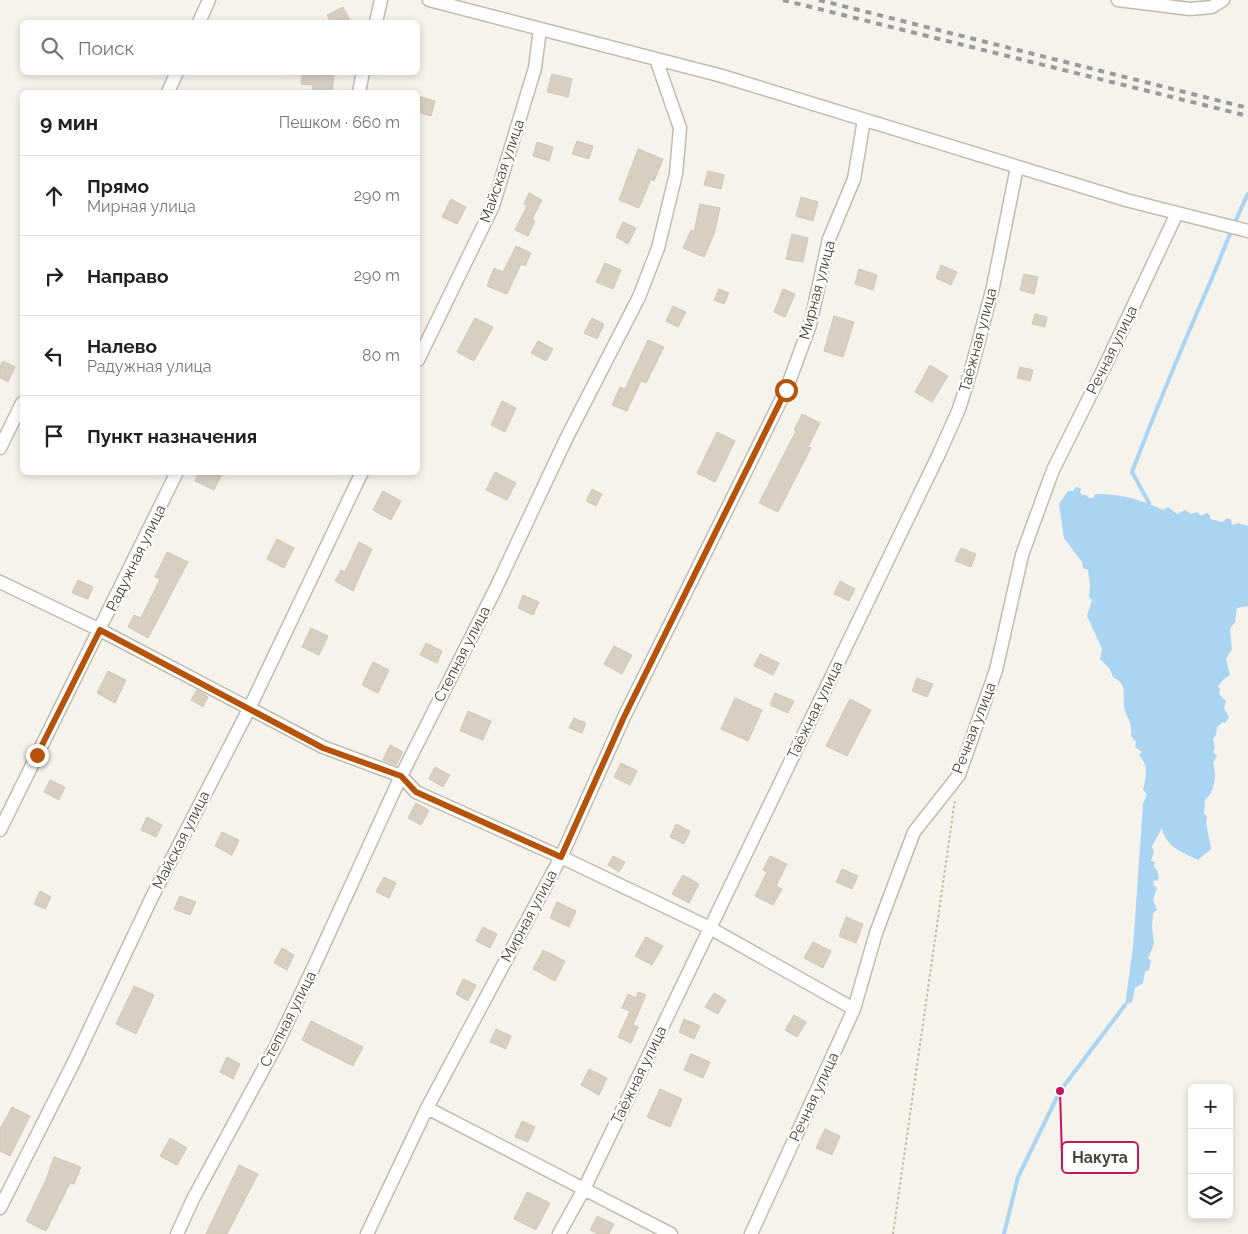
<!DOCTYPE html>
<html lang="ru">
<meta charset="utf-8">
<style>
body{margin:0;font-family:Raleway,sans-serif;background:#f2f2f2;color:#202124}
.controls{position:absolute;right:15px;bottom:15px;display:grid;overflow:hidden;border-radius:8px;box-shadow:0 2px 8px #0003}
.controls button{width:45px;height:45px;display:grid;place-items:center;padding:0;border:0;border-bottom:1px solid #e0e0e0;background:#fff;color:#202124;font:25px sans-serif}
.stop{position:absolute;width:15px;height:15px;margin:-11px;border:4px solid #b45309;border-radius:50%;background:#fff}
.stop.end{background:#b45309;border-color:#fff;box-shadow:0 1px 5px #0008}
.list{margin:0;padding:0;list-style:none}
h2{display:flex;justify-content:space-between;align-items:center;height:65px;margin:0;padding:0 20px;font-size:21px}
h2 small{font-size:16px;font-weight:400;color:#757577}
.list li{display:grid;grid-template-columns:32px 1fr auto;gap:15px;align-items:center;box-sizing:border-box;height:80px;padding:0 20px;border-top:1px solid #e0e0e0}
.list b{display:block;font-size:19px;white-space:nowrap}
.list p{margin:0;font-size:16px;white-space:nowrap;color:#757577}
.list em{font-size:16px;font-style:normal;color:#757577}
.icon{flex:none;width:28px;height:28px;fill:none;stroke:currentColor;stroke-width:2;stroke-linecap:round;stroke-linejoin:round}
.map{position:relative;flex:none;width:1248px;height:1234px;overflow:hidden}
.search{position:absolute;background:#fff;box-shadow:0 2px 8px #0003;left:20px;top:20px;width:400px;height:55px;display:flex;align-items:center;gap:12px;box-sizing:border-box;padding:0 18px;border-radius:8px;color:#757577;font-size:19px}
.panel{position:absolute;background:#fff;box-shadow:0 2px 8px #0003;left:20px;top:90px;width:400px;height:385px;border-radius:8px}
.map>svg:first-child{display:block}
.water{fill:#a9d4f2}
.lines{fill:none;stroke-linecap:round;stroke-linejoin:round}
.stream{stroke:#a9d4f2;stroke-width:4}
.building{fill:#d8cfc1;stroke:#d3c7b4}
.minor-casing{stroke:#c2bbae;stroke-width:15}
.path{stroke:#c4b79f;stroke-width:2;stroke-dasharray:2.5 2.5;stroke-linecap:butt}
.minor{stroke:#fff;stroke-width:12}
.rail{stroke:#9a9a9a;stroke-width:4;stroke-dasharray:6 6;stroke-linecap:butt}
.route{stroke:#b45309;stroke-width:6}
.labels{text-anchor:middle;stroke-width:4.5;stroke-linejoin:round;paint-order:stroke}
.street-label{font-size:15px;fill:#4b4439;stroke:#fff}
.leader{fill:none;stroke:#c2185b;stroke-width:2}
.callout-dot{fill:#c2185b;stroke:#fff;stroke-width:2}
.callout{fill:#fff;stroke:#c2185b;stroke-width:2}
.callout-label{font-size:16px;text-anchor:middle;font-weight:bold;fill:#4b4439}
</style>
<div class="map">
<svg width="1248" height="1234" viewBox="0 0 1248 1234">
<rect width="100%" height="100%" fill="#f6f3ec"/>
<!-- water -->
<path class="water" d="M1076,487l5,1 -1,4 2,3h4l3,3h4l2,-4c23,-1 48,6 68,16l5,-3 9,7 8,-4 6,4 6,-2 4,4 6,-3 3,2v4l13,3 4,-4 4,2 1,5 6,-2 10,3v80l-11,2 -2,14 -5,7 2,20 -6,10 4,16 -6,4 -6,7 2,3 -1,5 7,7 -2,7 5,9 -4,6 -2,-1 -6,5 -1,8 -3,4 2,9 -2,4 4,4 -4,7c4,13 2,28 -8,37l-1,13 3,4 -1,5 5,27 -13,11c-15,-7 -33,-14 -36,-32l-10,18 2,6 -3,9 4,1 -1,5 3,3 2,8 -2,3 -3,-1 -1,5 4,3 -4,12 4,10 -4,3 -1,14 2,17 -6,14 3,3 -2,9 -4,2 -2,11 -8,5 -3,14 -7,3 8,-57 10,-144 4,-10 -4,-4c3,-13 6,-25 -4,-35l3,-3 -7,-5 1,-5 -5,-6c2,-15 -6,-19 -7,-31 -2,-13 5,-19 -11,-28l-3,-8 -10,-10 2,-10 -15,-33 5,-16 -3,-3 1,-12 -2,-15 -5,-2 -1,-6 -18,-24 -5,-34 9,-13h5z"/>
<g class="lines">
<!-- stream -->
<path class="stream" d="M1149,503l-17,-31c24,-63 50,-125 77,-187 13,-30 24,-61 39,-91
M1004,1234l14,-57 42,-86 65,-86"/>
</g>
<!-- building -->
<path class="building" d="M343,7l8,15h-20l-4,-7z
M303,72l31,4 -2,16h-20l1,-7 -12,-1z
M552,74l20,5 -4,18 -21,-5z
M418,96l17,5 -4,15 -13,-4z
M577,141l16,5 -4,13 -17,-5z
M537,142l16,5 -4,14 -16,-5z
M638,149l25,10 -9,22 -3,-2 -12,29 -20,-8z
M708,171l16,4 -3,14 -17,-4z
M529,193l13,7 -10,19 3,2 -7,15 -13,-6 12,-24 -3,-2z
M801,197l17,5 -5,19 -17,-5z
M451,199l15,8 -9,17 -15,-7z
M700,204l20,4 -6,26 -10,23 -21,-9 8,-18 3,2z
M623,222l13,6 -8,16 -12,-7z
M792,234l16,4 -5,24 -17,-3z
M516,246l15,7 -6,13 -4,-2 -14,30 -20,-8 7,-18 9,4z
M605,263l16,7 -8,19 -17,-7z
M941,265l16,7 -6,13 -15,-7z
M859,269l18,6 -4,15 -18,-6z
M1024,274l14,3 -4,17 -14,-4z
M719,289l10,4 -5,11 -10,-4z
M783,289l12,5 -10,23 -11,-5z
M673,306l13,6 -8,15 -12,-6z
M1035,314l12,3 -2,10 -13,-3z
M834,316l20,6 -11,35 -19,-6z
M475,318l18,9 -19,34 -17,-9z
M592,318l12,6 -7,15 -13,-6z
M648,340l16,7 -18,36 -5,-2 -14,30 -15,-6 8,-18 5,2z
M538,341l15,8 -7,12 -15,-8z
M3,361l12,6 -7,15 -8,-4v-12z
M930,365l18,11 -16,26 -17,-10z
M1020,367l13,3 -3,11 -13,-3z
M502,401l14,7 -11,24 -14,-7z
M802,414l18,9 -12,24 3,1 -33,64 -19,-9 37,-72 -2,-1z
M717,432l18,9 -20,41 -18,-9z
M199,472h24l-9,18 -19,-9z
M495,472l21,11 -9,17 -21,-10z
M592,489l10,5 -6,12 -10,-5z
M383,491l18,10 -10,19 -18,-10z
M277,539l17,9 -10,20 -17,-9z
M359,542l13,7 -19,42 -18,-10 6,-11 4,2z
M961,548l15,6 -5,13 -16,-6z
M167,552l21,10 -40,76 -20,-11 6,-12 7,3 19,-39 -5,-2z
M78,580l15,7 -5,12 -16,-6z
M840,581l15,8 -6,12 -15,-7z
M523,595l16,7 -6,13 -15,-7z
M311,628l17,8 -9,19 -17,-8z
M426,643l16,8 -5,12 -17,-8z
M614,646l18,9 -10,19 -18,-10z
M760,654l19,9 -6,12 -19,-9z
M373,662l16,8 -11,23 -16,-8z
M108,671l18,9 -11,23 -18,-10z
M917,678l16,6 -6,13 -15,-6z
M197,690l11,7 -5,10 -12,-7z
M775,693l19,8 -6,12 -18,-8z
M735,698l27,12 -14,31 -27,-12z
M850,699l21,11 -24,46 -21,-10z
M468,711l23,10 -8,19 -23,-9z
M574,718l12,5 -4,10 -13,-5z
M390,745l13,7 -7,13 -13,-5z
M621,763l16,8 -7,14 -16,-8z
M435,767l15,8 -7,12 -14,-8z
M50,780l15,7 -6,13 -15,-8z
M416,803l13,7 -8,15 -13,-7z
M147,817l15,8 -6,12 -15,-7z
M676,824l14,7 -6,13 -14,-7z
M222,832l17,8 -7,15 -17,-9z
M613,856l12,6 -6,10 -11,-7z
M770,856l17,8 -11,22 6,3 -9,16 -18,-9 12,-24 -4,-2z
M842,869l16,7 -6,13 -16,-7z
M683,875l16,9 -10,19 -17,-9z
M384,877l12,6 -7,15 -13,-6z
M40,891l11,6 -6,12 -11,-5z
M180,896l16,6 -6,13 -16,-6z
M557,902l19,9 -7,16 -19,-9z
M846,917l17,7 -7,19 -17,-7z
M483,927l14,7 -7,14 -14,-7z
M646,937l17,9 -11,19 -17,-9z
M813,942l18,9 -8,17 -19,-10z
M282,948l12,7 -7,15 -13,-7z
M543,950l22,11 -10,20 -22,-12z
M463,979l13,6 -8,16 -12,-7z
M134,986l20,9 -18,39 -20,-10z
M638,992l8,3 -13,30 5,2 -7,16 -13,-6 12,-26 -8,-3 6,-14 8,4z
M714,993l12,7 -8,14 -13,-7z
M794,1015l12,7 -9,15 -12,-7z
M684,1019l16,7 -6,13 -15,-7z
M311,1021l52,26 -10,19 -51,-26z
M496,1029l15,7 -5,13 -16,-7z
M691,1054l19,8 -7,16 -19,-8z
M227,1057l13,7 -7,15 -13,-7z
M589,1069l18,9 -8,17 -18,-10z
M660,1089l22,10 -12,28 -23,-10z
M12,1107l18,9 -20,40 -10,-5v-22z
M522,1121l13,6 -7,15 -13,-5z
M825,1129l15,7 -8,19 -16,-7z
M170,1138l17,10 -10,17 -17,-9z
M54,1157l27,10 -7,17 -4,-1 -24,48 -20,-10 20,-41z
M239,1165l19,9 -31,60h-21z
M527,1192l23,11 -14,27 -22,-11z
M597,1216l17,8 -5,10h-11l-8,-4z"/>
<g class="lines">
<!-- minor casing -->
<g class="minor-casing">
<path id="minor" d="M429,0l293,76 404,124 122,31
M1118,0l72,9 22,-2 11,-7
M199,22l10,-22
M376,22l5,-22
M168,92l9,-20
M359,92l4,-20
M418,360l75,-154 42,-138 5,-39
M0,448l22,-45
M0,582l100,48 223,117 78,29 15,16 145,65 149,71 144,81
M0,830l177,-358
M427,1108l244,126
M0,1208l74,-146 77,-163 98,-190 113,-237
M177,1234l16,-35 84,-155 38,-80 86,-188 94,-186 72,-153 72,-140 19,-49 18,-74 4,-46 -24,-69
M367,1234l60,-126 134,-251 63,-140 162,-327 24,-65 19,-86 25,-60 10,-59
M559,1234l25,-45 354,-733 21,-47 12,-39 22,-83 24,-120
M751,1234l103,-225 22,-76 38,-101 45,-57 37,-105 26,-115 31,-85 51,-102 73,-155"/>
</g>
<!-- path -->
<path class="path" d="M893,1234l62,-435"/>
<!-- minor -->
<use href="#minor" class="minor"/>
<!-- rail -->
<path class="rail" d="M783,0l465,116
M819,0l429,108"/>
</g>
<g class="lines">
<!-- route -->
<path class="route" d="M37,755l63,-125 223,118 78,28 15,16 145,65 63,-140 162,-327"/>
</g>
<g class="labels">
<!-- street labels -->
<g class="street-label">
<text transform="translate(502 171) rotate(-71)" y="5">Майская улица</text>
<text transform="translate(817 290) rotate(-75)" y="5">Мирная улица</text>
<text transform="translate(978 340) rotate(-75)" y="5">Таёжная улица</text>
<text transform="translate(1112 350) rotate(-64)" y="5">Речная улица</text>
<text transform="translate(136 558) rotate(-64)" y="5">Радужная улица</text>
<text transform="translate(462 654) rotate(-63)" y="5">Степная улица</text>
<text transform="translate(815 710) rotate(-64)" y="5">Таёжная улица</text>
<text transform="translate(974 728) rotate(-69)" y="5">Речная улица</text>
<text transform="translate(181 840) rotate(-63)" y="5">Майская улица</text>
<text transform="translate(529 916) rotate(-62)" y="5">Мирная улица</text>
<text transform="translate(288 1019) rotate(-63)" y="5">Степная улица</text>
<text transform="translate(639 1075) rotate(-64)" y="5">Таёжная улица</text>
<text transform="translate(814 1097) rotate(-65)" y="5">Речная улица</text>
</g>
</g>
<!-- callouts -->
<path class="leader" d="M1060 1091L1062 1157"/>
<circle class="callout-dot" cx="1060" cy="1091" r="5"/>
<rect class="callout" x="1062" y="1142" width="76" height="31" rx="5"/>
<g class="callout-label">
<text x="1100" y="1163">Накута</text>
</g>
</svg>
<div class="controls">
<button>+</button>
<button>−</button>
<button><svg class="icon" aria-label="layers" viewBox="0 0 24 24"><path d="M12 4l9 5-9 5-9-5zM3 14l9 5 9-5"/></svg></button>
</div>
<div class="stop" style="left:786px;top:390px"></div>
<div class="stop end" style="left:37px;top:755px"></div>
<div class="search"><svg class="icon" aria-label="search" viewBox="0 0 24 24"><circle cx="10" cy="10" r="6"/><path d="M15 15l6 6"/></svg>Поиск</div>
<section class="panel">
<h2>9 мин<small>Пешком · 660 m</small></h2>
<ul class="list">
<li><svg class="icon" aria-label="ahead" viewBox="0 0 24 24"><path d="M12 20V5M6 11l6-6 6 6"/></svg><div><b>Прямо</b><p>Мирная улица</p></div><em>290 m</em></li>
<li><svg class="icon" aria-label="right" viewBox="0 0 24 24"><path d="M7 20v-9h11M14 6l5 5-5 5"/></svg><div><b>Направо</b></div><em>290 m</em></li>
<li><svg class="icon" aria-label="left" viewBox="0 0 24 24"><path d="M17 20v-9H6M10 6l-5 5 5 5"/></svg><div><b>Налево</b><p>Радужная улица</p></div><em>80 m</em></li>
<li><svg class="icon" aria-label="arrive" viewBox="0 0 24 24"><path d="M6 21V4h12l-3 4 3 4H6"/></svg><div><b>Пункт назначения</b></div></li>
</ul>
</section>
</div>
